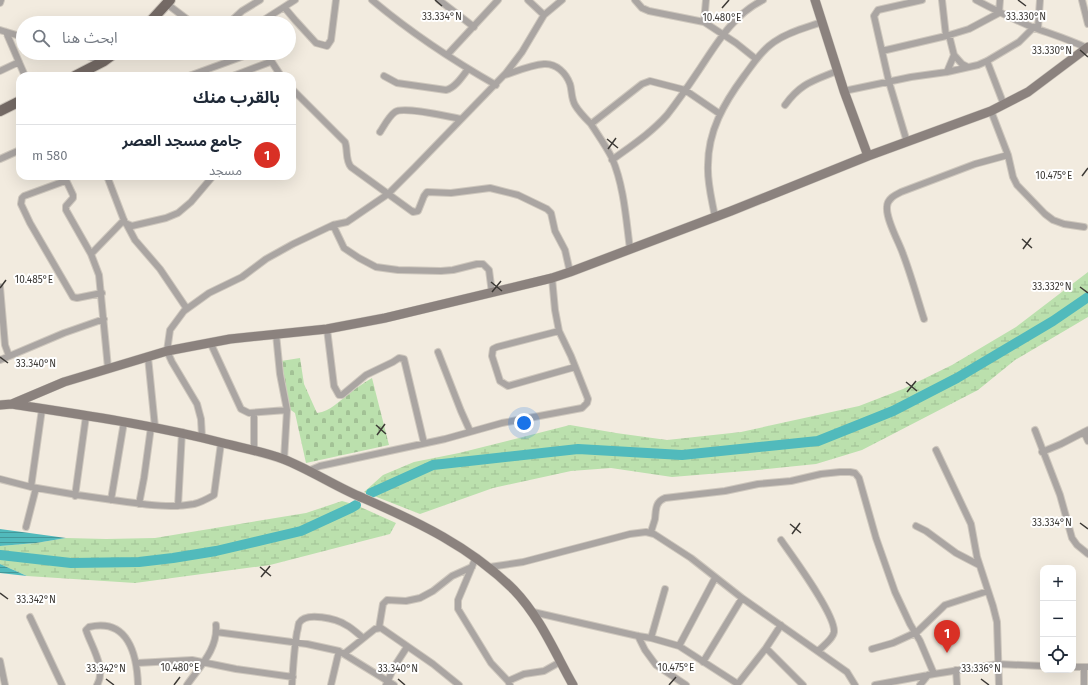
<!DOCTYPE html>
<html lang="ar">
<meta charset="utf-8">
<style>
body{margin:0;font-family:"Fira Sans","Noto Sans Arabic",sans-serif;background:#f6f6f7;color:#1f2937;direction:rtl}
.controls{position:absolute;right:12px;bottom:12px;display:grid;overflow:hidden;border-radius:8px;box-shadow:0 4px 16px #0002}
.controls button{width:36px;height:36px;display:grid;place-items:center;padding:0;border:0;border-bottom:1px solid #e0e1e3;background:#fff;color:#1f2937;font:20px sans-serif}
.you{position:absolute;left:524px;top:423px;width:14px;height:14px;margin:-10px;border:3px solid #fff;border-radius:50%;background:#1a73e8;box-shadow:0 0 0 6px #1a73e833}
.badge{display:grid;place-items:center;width:26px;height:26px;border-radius:50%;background:#d93025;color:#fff;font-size:13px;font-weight:700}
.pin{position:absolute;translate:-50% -33px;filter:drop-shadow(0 1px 2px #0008)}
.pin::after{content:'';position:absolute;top:21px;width:14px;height:12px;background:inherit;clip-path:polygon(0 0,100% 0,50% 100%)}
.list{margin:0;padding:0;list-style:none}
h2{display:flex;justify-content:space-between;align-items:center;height:52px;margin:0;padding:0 16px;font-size:17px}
h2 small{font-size:13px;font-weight:400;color:#747a83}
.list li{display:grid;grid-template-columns:26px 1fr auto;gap:12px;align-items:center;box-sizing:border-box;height:56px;padding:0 16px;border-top:1px solid #e0e1e3}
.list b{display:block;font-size:15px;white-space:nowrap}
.list p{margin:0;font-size:13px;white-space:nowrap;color:#747a83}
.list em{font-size:13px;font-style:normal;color:#747a83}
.icon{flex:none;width:22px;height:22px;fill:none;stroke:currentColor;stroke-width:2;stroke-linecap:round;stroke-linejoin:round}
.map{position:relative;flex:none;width:1088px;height:685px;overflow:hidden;direction:ltr}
.search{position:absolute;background:#fff;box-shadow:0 4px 16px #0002;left:16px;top:16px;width:280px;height:44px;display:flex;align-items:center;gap:10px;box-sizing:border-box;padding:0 14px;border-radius:22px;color:#747a83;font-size:15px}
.panel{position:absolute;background:#fff;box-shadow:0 4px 16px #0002;left:16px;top:72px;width:280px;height:108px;border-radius:12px;direction:rtl}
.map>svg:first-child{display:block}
.wetland{fill:url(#wetland-marsh)}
.cemetery{fill:url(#cemetery-stones)}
.water{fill:url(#water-rules)}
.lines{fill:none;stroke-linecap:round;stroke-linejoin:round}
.river{stroke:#51babc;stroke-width:10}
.street-casing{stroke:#cec7bd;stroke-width:8}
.secondary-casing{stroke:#cec7bd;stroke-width:10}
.primary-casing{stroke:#cec7bd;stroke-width:12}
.street{stroke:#aaa5a2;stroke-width:6}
.secondary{stroke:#8b827e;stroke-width:9}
.primary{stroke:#746a65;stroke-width:10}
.ticks{fill:none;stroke:#3c3935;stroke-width:1.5}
.ticks-label{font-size:10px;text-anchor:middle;fill:#3c3935;stroke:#fff;stroke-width:4;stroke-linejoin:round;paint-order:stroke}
</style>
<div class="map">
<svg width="1088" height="685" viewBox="0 0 1088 685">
<defs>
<pattern id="wetland-marsh" width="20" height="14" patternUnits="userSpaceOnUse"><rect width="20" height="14" fill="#bbe0ad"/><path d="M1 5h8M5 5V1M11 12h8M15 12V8" fill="none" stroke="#a2c195"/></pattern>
<pattern id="cemetery-stones" width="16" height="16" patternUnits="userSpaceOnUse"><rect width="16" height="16" fill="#bbe0ad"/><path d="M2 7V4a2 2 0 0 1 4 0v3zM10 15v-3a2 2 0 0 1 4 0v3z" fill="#a2c195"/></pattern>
<pattern id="water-rules" width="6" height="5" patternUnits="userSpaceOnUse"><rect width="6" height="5" fill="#51babc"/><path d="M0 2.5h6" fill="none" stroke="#44989a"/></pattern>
</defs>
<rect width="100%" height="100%" fill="#f2ebdf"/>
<!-- wetland -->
<path class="wetland" d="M1088,272v45l-73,43 -37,30 -116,60 -46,14 -58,6 -86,7 -61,-9 -40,3 -78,17 -73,26 -56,-22 19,-17 31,-13 45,-9 111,-28 46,8 51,7 74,-8 118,-26 44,-17 49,-24 64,-38z
M342,501l14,4 40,18 -6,11 -120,31 -135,18 -108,-7 -27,-12v-18l36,-3 30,-5 40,1 49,-1 151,-25z"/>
<!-- cemetery -->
<path class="cemetery" d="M300,358l4,26 13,29c14,-2 22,-12 33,-20 7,-6 14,-10 22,-15l17,67 -83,18 -11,-50 -7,-5 -6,-27 -1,-20z"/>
<!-- water -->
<path class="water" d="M0,529l66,9 -30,5 -36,3z
M0,564l27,12 -27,-3z"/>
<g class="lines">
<!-- river -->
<path class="river" d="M371,493l62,-28 145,-16 104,6 136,-14 75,-30 64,-33 96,-57 35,-24
M0,555l71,8 68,-1 34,-4 43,-7 85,-20 50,-23 5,-3"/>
<!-- street casing -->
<g class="street-casing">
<path id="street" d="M295,0l-11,7 11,13 21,23 11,3 4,-6 5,-40
M372,0c38,32 80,60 124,85
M439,0l35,27
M528,0l16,15
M635,0l7,8 7,3 55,11 32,21 20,16
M942,0l4,36
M976,0c19,10 37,19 56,27 19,7 36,12 55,21
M1082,0l6,24
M0,3l1,-3
M167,4l25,19
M704,22l2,-22
M229,23l13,-12 18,-11
M259,23l25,-16
M1038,28l2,-28
M0,30l23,7
M6,32l19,44
M882,51l64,-15 23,-7 30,-16 1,-13
M77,53l27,8
M266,53l15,23
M447,55l51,-55
M954,55l8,9 6,3
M987,61l17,44
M0,71l19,-9
M947,72l7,-17 -5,-20
M505,75c12,-4 26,-10 39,-11 12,-1 22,9 26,20 2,6 1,14 5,21 4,7 10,13 16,19
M189,76l63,-23
M233,76l37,-14
M384,76l13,7 49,7c9,-2 16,-13 22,-21
M292,89l53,53c3,8 0,18 6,25l62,45 5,-1 6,-15 3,-4 24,1 39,-5 28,7 29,14 4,4 4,18 10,19 5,22
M844,91l67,-14 36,-5 31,-7 9,-4 32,-19 15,-15
M785,105c16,-22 28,-24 52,-34
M991,111l17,44 5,22 4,8 28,29 8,6 11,4 20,3
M380,132c4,-6 9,-16 15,-20 8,-6 55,5 66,7
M907,142l-18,-60 -15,-66 4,-6 44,-10
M0,159l20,-9
M612,160c19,-14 39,-27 55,-45 11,-14 22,-30 32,-45 18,-27 34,-55 64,-70
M64,176l9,19v3l-7,8v4l25,44 8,21 9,93
M107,176l18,47 7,3 4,-1 30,-7 12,-5 13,-11 22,-26
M65,181l-41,15 -2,2 -1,6 9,19 43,74 4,1 25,-5
M715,217c-3,-17 -8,-34 -7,-52 0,-34 16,-62 36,-89 9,-12 17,-25 30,-34 14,-10 31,-14 48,-20
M127,225l8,15 25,29 27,40
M333,225l11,23 15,10 17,9 22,3 43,1 12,-1 24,-6h6l6,6 3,23
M630,249c-4,-30 -6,-63 -18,-91 -6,-12 -14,-23 -21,-34l51,-40 8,-3 35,9 35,24
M91,254l33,-34
M0,287l5,58 4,11
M924,319c-7,-22 -13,-44 -21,-65 -4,-12 -17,-34 -16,-47 0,-8 8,-12 14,-15l74,-28 33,-9
M327,329l7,57 5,9h3l24,-20 27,-13 6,-4 5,1 20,84
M559,331l-62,16 -4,2 -1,7 8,25 8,5 67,-19
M276,334l4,40 7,36 -3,50
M210,342l31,67 8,4 38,-3
M438,352l23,59 9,20
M148,357l7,70
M0,360l64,-27 40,-14
M1035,430l25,65 12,43 5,7 11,9
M1084,432l4,9
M202,437l-1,-18 -4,-15 -25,-42 -5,-11 3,-21 14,-19 25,-18 33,-16 24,-18 27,-15 40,-19 14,-3 41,-28 26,-26 92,-95 16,-21 22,-37 18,-15
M936,450l35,74 6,33 16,49 4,16 2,63
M254,451v-38
M1042,452l19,-8 27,-14
M308,471l12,-5 125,-27 57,-16 80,-15 5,-5 1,-4 -17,-43 -12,-25 -4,-21 -3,-32
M0,479l31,8 11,-78
M31,487c32,6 64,11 96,15 22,3 45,6 67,2 8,-2 13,-5 20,-9l7,-52
M75,496l11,-80
M111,500l13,-78
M139,504l5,-26 7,-51
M178,506l4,-74
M916,526l10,5 30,22 23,12
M26,527l10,-39
M651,532c1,-4 3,-9 4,-13 1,-9 0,-17 10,-21l60,-7 33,-7 33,-3 30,-7 19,-2h10l5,1 4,5 17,60 19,54 15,32 10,17 14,33
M781,540c11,16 55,75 53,92 -1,7 -11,14 -16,19
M476,557l-18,43v9l33,54 17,18 2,4
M490,567l33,-5 107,-28 16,-2 8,2 37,24 51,40 105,74 8,13
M533,612l105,24 13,2 28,8 59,38
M30,617l32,68
M379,628l4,-24 4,-4 19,1 14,-3 13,-7 19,-15 20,-9
M216,632l91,12 32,7 55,34
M638,636l7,14 11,15 30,20
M651,638l14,-49
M679,646l36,-68
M766,648l37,37
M872,649l21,-6 24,-11 28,-27 43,-14
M345,653l30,-24 6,-1 52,36 26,21
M0,661l5,24
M703,662l39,-64
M137,663l55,-3 44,9 57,8
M1073,667h15
M1084,667v18
M956,670l1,15
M508,681l16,-7 20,-3 16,-9
M97,685c10,-16 -6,-39 -11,-55l3,-3c39,-9 48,27 49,58
M187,685c13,-19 31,-36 29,-60
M292,685c1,-18 2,-35 5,-53 1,-2 1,-6 2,-9 7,-12 38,-4 47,2 6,3 11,8 17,13
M331,685l8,-34
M386,685l8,-18 13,-20
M737,685l29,-37 15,-23
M875,685l59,-11 64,-10 45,2
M920,685l8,-10"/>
</g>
<!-- secondary casing -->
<g class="secondary-casing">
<path id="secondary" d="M815,0l29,91 24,65
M12,404l52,-22 103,-31 63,-12 97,-10 58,-11 167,-40 18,-6 161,-61 137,-55 123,-45 37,-19 60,-45
M0,405l12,-1c71,11 142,21 211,39 20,5 41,9 60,16 28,11 53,28 80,39 55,24 108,49 151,92 26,27 41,63 59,95"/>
</g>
<!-- primary casing -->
<g class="primary-casing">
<path id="primary" d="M149,23l21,-23
M75,76l29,-15 11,-8
M0,111l20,-10"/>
</g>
<!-- street -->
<use href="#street" class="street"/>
<!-- secondary -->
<use href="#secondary" class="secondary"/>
<!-- primary -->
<use href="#primary" class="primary"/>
</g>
<!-- ticks -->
<path class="ticks" d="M435,0l7,6M1018,0l8,6M722,8l7,-8M1080,50l8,7M607,139l11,9M608,149l8,-11M1082,176l6,-8M1022,239l10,9M1023,249l8,-11M491,282l11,9M1080,287l8,6M0,288l6,-8M492,292l9,-11M0,357l8,6M906,382l11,9M907,392l9,-11M376,425l10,9M377,435l8,-11M1080,523l8,6M790,524l11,9M792,534l8,-11M260,567l11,9M261,577l9,-11M0,593l8,6M106,679l8,6M398,679l7,6M981,679l8,6M174,685l6,-8M669,685l7,-8"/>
<g class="ticks-label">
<text x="442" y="20">33.334°N</text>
<text x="1026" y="20">33.330°N</text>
<text x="722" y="21">10.480°E</text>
<text x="1052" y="54">33.330°N</text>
<text x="1054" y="179">10.475°E</text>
<text x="34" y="283">10.485°E</text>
<text x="1052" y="290">33.332°N</text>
<text x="36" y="367">33.340°N</text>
<text x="1052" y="526">33.334°N</text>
<text x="36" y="603">33.342°N</text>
<text x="180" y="671">10.480°E</text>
<text x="676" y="671">10.475°E</text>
<text x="106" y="672">33.342°N</text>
<text x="398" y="672">33.340°N</text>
<text x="981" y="672">33.336°N</text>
</g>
</svg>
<div class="controls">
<button>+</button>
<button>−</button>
<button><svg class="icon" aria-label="locate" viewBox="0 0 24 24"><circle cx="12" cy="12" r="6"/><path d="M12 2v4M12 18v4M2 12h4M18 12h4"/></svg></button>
</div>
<div class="you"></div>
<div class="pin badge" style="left:947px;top:653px">1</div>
<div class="search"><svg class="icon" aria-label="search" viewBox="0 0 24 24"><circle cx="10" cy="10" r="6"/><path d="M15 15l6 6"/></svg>ابحث هنا</div>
<section class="panel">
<h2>بالقرب منك<small></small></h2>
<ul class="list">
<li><span class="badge">1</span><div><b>جامع مسجد العصر</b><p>مسجد</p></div><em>580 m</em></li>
</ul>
</section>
</div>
